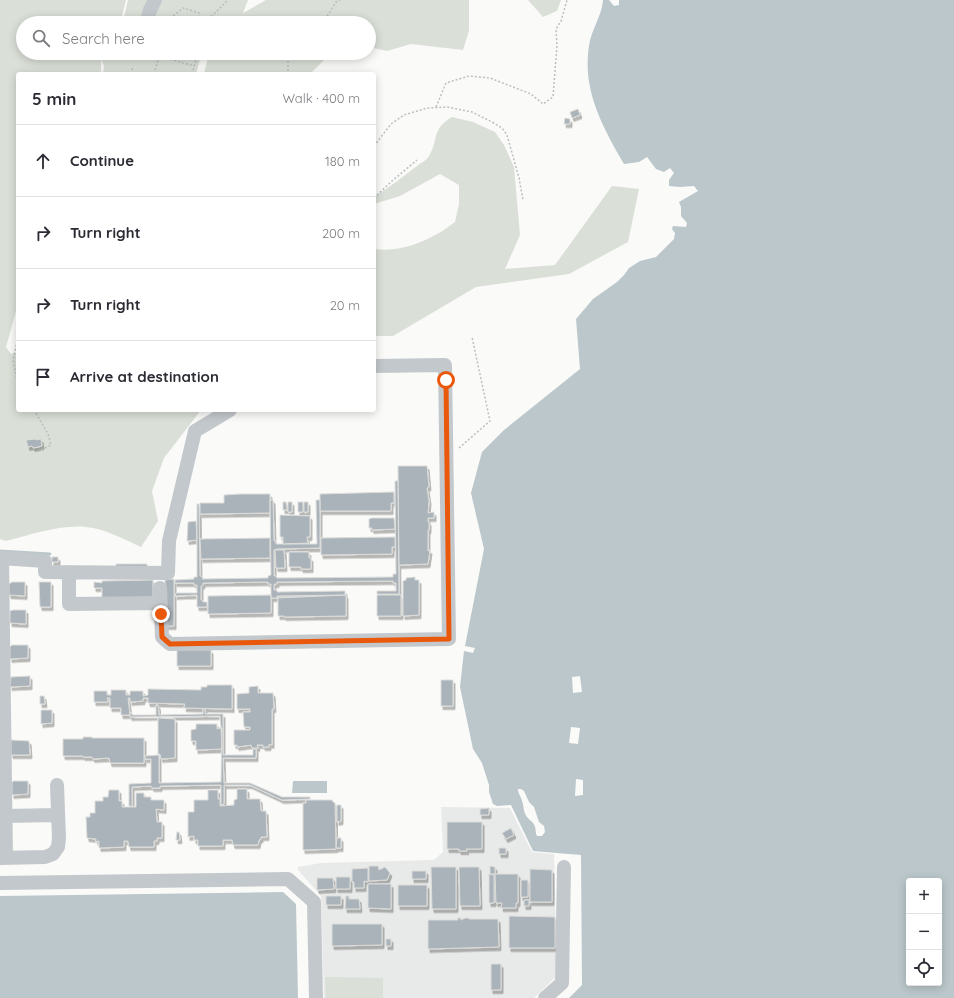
<!DOCTYPE html>
<meta charset="utf-8">
<style>
body{margin:0;font-family:Quicksand,sans-serif;background:#f2f2f3;color:#2b2b33}
.controls{position:absolute;right:12px;bottom:12px;display:grid;overflow:hidden;border-radius:4px;box-shadow:0 2px 10px #0003}
.controls button{width:36px;height:36px;display:grid;place-items:center;padding:0;border:0;border-bottom:1px solid #e1e1e2;background:#fff;color:#2b2b33;font:20px sans-serif}
.stop{position:absolute;width:12px;height:12px;margin:-9px;border:3px solid #ea580c;border-radius:50%;background:#fff}
.stop.end{background:#ea580c;border-color:#fff;box-shadow:0 1px 4px #0008}
.list{margin:0;padding:0;list-style:none}
h2{display:flex;justify-content:space-between;align-items:center;height:52px;margin:0;padding:0 16px;font-size:17px}
h2 small{font-size:13px;font-weight:400;color:#7c7c81}
.list li{display:grid;grid-template-columns:26px 1fr auto;gap:12px;align-items:center;box-sizing:border-box;height:72px;padding:0 16px;border-top:1px solid #e1e1e2}
.list b{display:block;font-size:15px;white-space:nowrap}
.list em{font-size:13px;font-style:normal;color:#7c7c81}
.icon{flex:none;width:22px;height:22px;fill:none;stroke:currentColor;stroke-width:2;stroke-linecap:round;stroke-linejoin:round}
.map{position:relative;flex:none;width:954px;height:998px;overflow:hidden}
.search{position:absolute;background:#fff;box-shadow:0 2px 10px #0003;left:16px;top:16px;width:360px;height:44px;display:flex;align-items:center;gap:10px;box-sizing:border-box;padding:0 14px;border-radius:22px;color:#7c7c81;font-size:15px}
.panel{position:absolute;background:#fff;box-shadow:0 2px 10px #0003;left:16px;top:72px;width:360px;height:340px;border-radius:4px}
.map>svg:first-child{display:block}
.built{fill:#e8e9e9}
.green{fill:#dadfd7}
.water{fill:#bbc7cb;fill-rule:evenodd}
.lines{fill:none;stroke-linecap:round;stroke-linejoin:round}
.stream{stroke:#bbc7cb;stroke-width:3}
.building{fill:#aab3b9;stroke:#dcdcda;filter:url(#shadow)}
.path{stroke:#bbbfc2;stroke-width:1.5;stroke-dasharray:2 2;stroke-linecap:butt}
.minor{stroke:#c3c8cc;stroke-width:14}
.route{stroke:#ea580c;stroke-width:5}
</style>
<div class="map">
<svg width="954" height="998" viewBox="0 0 954 998">
<defs>
<filter id="shadow"><feDropShadow dx="2" dy="3.5" stdDeviation="0" flood-color="#0004"/></filter>
</defs>
<rect width="100%" height="100%" fill="#fafaf8"/>
<!-- built -->
<path class="built" d="M441,807l69,1 22,44 22,2 3,122 -23,22h-210l-3,-102 -23,-26v-3l23,-4 113,-3 9,-8z"/>
<!-- green -->
<path class="green" d="M0,0h126l-4,16 -22,7h-77v30h179l-6,21h-93l1,-8 -3,-7v15h-83v230l-12,43 5,7 7,-2v58h183l-37,48 -12,33 6,30 -17,26c-17,-8 -36,-18 -55,-20 -25,-3 -56,8 -80,14l-6,-2z
M128,0h120l-5,13 23,-13h203v31l-6,19 -52,-6 -24,7 -18,-4v-24h-257l12,-6z
M528,0h33l-4,11 -14,6z
M209,53h122l-21,21h-106z
M452,117l21,5 22,10 9,13 10,22 6,68 -15,34 50,-4 57,-79 27,3 -11,53 -59,32 -93,13 -83,49h-19v-87c29,4 59,-10 81,-27l4,-18v-19l-19,-11 -40,22 -26,8v-7c15,-10 29,-20 43,-31 4,-3 10,-6 12,-10 10,-16 2,-27 23,-39z
M325,977l58,1v20h-57z"/>
<!-- water -->
<path class="water" d="M603,0h6l5,6 5,-1v-5h335v998h-385l13,-13 -1,-130 -48,-4 -22,-46 -14,1 -4,-2 -4,-12v-7l-7,-22 -9,-14 -13,-62 4,-36 9,2 2,-5 -10,-2 19,-97 -13,-56 11,-41 22,-22 76,-61 -4,-50 17,-20 24,-17 7,-7 5,-7 11,-7 16,-4 18,-18 1,-6 -3,-4 1,-3 13,1 1,-4 -6,-7v-9l-2,-5 19,-11 -4,-5 -14,1 -11,-1v-6l5,-7 -4,-5 -6,4 -8,-3 -9,-12 -8,5 -15,2c-21,-37 -42,-73 -35,-118 2,-16 13,-30 14,-46zM580,676l2,16 -9,1 -1,-16zM571,727l9,1 -2,16 -9,-1zM576,779l7,1v15l-8,1zM518,789h3l3,2 5,11 5,5 5,15 5,4 1,6 -3,4h-5c-2,-4 -1,-6 -2,-9 -1,-5 -6,-7 -8,-10 -4,-5 -3,-11 -5,-16 -1,-5 -4,-7 -4,-12zM909,881h30v102h-30z
M293,781h34v12h-35z
M283,892l13,12 2,94h-298v-102z"/>
<g class="lines">
<!-- stream -->
<path class="stream" d="M0,551l50,3"/>
</g>
<!-- building -->
<path class="building" d="M578,109l2,6 -8,3 -2,-6z
M565,118l5,1v5h-6z
M36,439v1l5,-1 1,7 -9,2 -1,-2 -4,1 -2,-7z
M398,466h29l2,21 -2,1 2,13 -1,12 6,-1v6h-6v4h1v8h-1v21l2,-1 -2,14 -29,1z
M395,481h3l1,113h-22v-3h19v-8h-3v-2l-116,1v2h-3v6h3v2l68,-1v4l-68,1v2h-6v-14h-3v-2l-65,1v2l-2,1v14h1l1,2h4v5h-10v-12l-22,1 1,-3h21v-8h-3v-2h-19v-3l19,-1v-2h3v-73h2l1,72 3,1 -1,2 66,-1v-2l3,-1 -1,-75h3l1,41h2v3h41l-1,-44h4v48l-44,1 -2,1v26h2l1,2 116,-1v-3h3z
M394,492v11h-3v8h-71v-17z
M240,494h30v19l-70,1v-11h24v-8z
M283,502h3l1,8h-4z
M288,502h4v10h-4z
M298,502h5v10h-5z
M304,502h4v10h-4z
M280,515l30,1v21h-3l1,6 -25,1v-7h-3z
M372,518h22l1,11 -23,1v-2h-3v-9z
M196,521l1,19 -10,1 1,-19z
M395,537v10h-3v7l-71,1v-17z
M270,538v20l-69,1 -1,-20z
M275,550h9l1,18h-9z
M289,552h20v6h2v11h-10v-2h-12z
M52,557h6v5h-6z
M116,564h31v5l-31,-1z
M415,577v3h4v35l-16,1v-35l3,-1v-2z
M174,579v47h-8l-1,-46z
M153,580v17l-51,1v-10h-8v-6l8,1v-2z
M12,582h13v14l-16,-1v-11z
M39,582h12v25h-11z
M271,595v18l-63,1v-18z
M346,595v21l-62,1v-1h-6v-18z
M377,595h24v21h-24z
M13,610h13v14l-16,-1v-12z
M12,645h16v13l-18,1v-12z
M177,650h34v16h-34z
M30,676v10l-20,1 1,-10z
M441,680h12v26h-12z
M207,685h25v24l-48,-1 1,-4 -37,-1v-5h-5v3l-13,1v-4h-2l2,17h-9v-7h-11v-10h-3l1,4h-14v-11h13v4h4v-5h15v5h4v-4h13v5l5,-1v-6l53,1v-3h6z
M258,686v7h15l1,16h-2v36l-3,-1v3h-6v-2h-6l1,3h-6l-1,-3 -14,2v-2h-3v-15h16v-3h-6l-1,-15h7v-3h-13v-15l12,-1v-6z
M40,696h4l1,8h-5z
M156,705h2l1,10 44,-1v-5h2v5h18v41h30v-6h3v9h-33l1,25h26l32,14h28v2l-28,1 -32,-15h-26v19l-3,1v-20l-61,1v2h-8l-1,-2 -19,1v19h-3v-22l22,-1v-24h-6v-3l14,-1v28l62,-1 1,-54h-1l-1,-12 -90,1v-4h2v2h24z
M41,710h11v13l-11,1z
M158,718l17,1v39l-14,1 -1,-5h-2z
M196,724h21v5l4,-1 1,21 -26,1v-9h-5v-11l5,-1z
M83,737h9v1h52v25h-34l-1,-5 -16,1 -1,-2h-9v-1h-20v-17h20z
M11,740l18,1 1,14h-19z
M14,781h14v13l-16,1v-13z
M237,789h10v10h13l1,12h5l1,26h-6v2l-2,1 -1,5h-25l-1,-5h-9v6h-25v-6h-4v-4l-6,1v-25h6v-12h14v-10h10v9h2v7l14,-1v-5l3,-1z
M109,790h10v11h3v6h14v-14h8v4h7v3h13v10l-8,-1 1,13h5v16h-5v3h-3v6h-25l-1,-6h-4v6l-25,1v-7l-3,1v-3l-9,-1 -1,-21h4v-4h5v-12h8v-4h5z
M306,800h26l1,2 2,1 1,46 -33,1v-47h3z
M337,805h4v16l-4,1z
M489,808v7h-9v-6z
M447,822h35v27h-16l1,2h-8v-2h-12z
M511,828l3,7 -8,4 -4,-6z
M177,832h2l1,8h-4z
M337,838h4v10h-5z
M499,848h7v6h-7z
M369,866h9l1,4 6,-3 5,6 -3,7 -18,1z
M490,866l5,1v7h-5z
M431,867h25v42h-24z
M459,867h20l1,39h-20z
M368,868v14l-4,-1v7h-10v-6h-2v-13z
M530,869l22,1v32h-22z
M412,871h14v8h-14z
M489,874l5,1v28h-5z
M495,874h23v29h-2v5h-15l1,-5h-6z
M336,877h14v12h-14z
M317,878h16l1,11 -17,1z
M521,880h7v17h-7z
M368,884h23v25l-23,-1z
M398,885h29v21h-29z
M326,896h15v9h-15z
M346,896h3v3h10l1,10h-15z
M524,900h5v6h-5z
M509,916l46,1v31h-46z
M457,918h4v2l4,-2h4v1h29l1,28 -71,2v-29h30z
M332,924h50v21l-50,1z
M386,939h5v7h-5z
M491,964h10v26h-10z"/>
<g class="lines">
<!-- path -->
<path class="path" d="M170,23l2,-6 11,-9 16,5 2,10
M201,23l13,-9 12,-12v-2
M323,23l13,-21 4,-2
M288,53v21
M159,56l35,10
M131,74l2,-8
M154,74l6,-21
M192,74l6,-21
M436,107l10,-24 23,-7 21,2 41,16 12,10 10,-7 4,-52 -1,-16 5,-8 6,-21
M374,146l17,-22 13,-9 10,-3 13,-4 20,-1 25,5 20,10 10,6 5,7 12,43 4,22
M374,198l18,-17 25,-21
M18,337l-5,23 5,25
M34,410l14,24 3,11 -10,5
M459,448l31,-27 -18,-84"/>
<!-- minor -->
<path class="minor" d="M146,23l4,-13 5,-10
M0,558l45,3v11l123,1 1,-32 26,-110 35,-21
M2,558l4,300
M69,572v32l91,-1
M160,588l2,49 8,7 279,-5 -4,-274 -71,1
M5,816l53,-1
M0,858l45,-1 8,-3 5,-7 1,-9 -2,-53
M0,883l288,-4 26,23 2,96
M545,998l17,-15 2,-116"/>
</g>
<g class="lines">
<!-- route -->
<path class="route" d="M161,614l1,23 8,7 279,-5 -3,-259"/>
</g>
</svg>
<div class="controls">
<button>+</button>
<button>−</button>
<button><svg class="icon" aria-label="locate" viewBox="0 0 24 24"><circle cx="12" cy="12" r="6"/><path d="M12 2v4M12 18v4M2 12h4M18 12h4"/></svg></button>
</div>
<div class="stop" style="left:446px;top:380px"></div>
<div class="stop end" style="left:161px;top:614px"></div>
<div class="search"><svg class="icon" aria-label="search" viewBox="0 0 24 24"><circle cx="10" cy="10" r="6"/><path d="M15 15l6 6"/></svg>Search here</div>
<section class="panel">
<h2>5 min<small>Walk · 400 m</small></h2>
<ul class="list">
<li><svg class="icon" aria-label="ahead" viewBox="0 0 24 24"><path d="M12 20V5M6 11l6-6 6 6"/></svg><div><b>Continue</b></div><em>180 m</em></li>
<li><svg class="icon" aria-label="right" viewBox="0 0 24 24"><path d="M7 20v-9h11M14 6l5 5-5 5"/></svg><div><b>Turn right</b></div><em>200 m</em></li>
<li><svg class="icon" aria-label="right" viewBox="0 0 24 24"><path d="M7 20v-9h11M14 6l5 5-5 5"/></svg><div><b>Turn right</b></div><em>20 m</em></li>
<li><svg class="icon" aria-label="arrive" viewBox="0 0 24 24"><path d="M6 21V4h12l-3 4 3 4H6"/></svg><div><b>Arrive at destination</b></div></li>
</ul>
</section>
</div>
